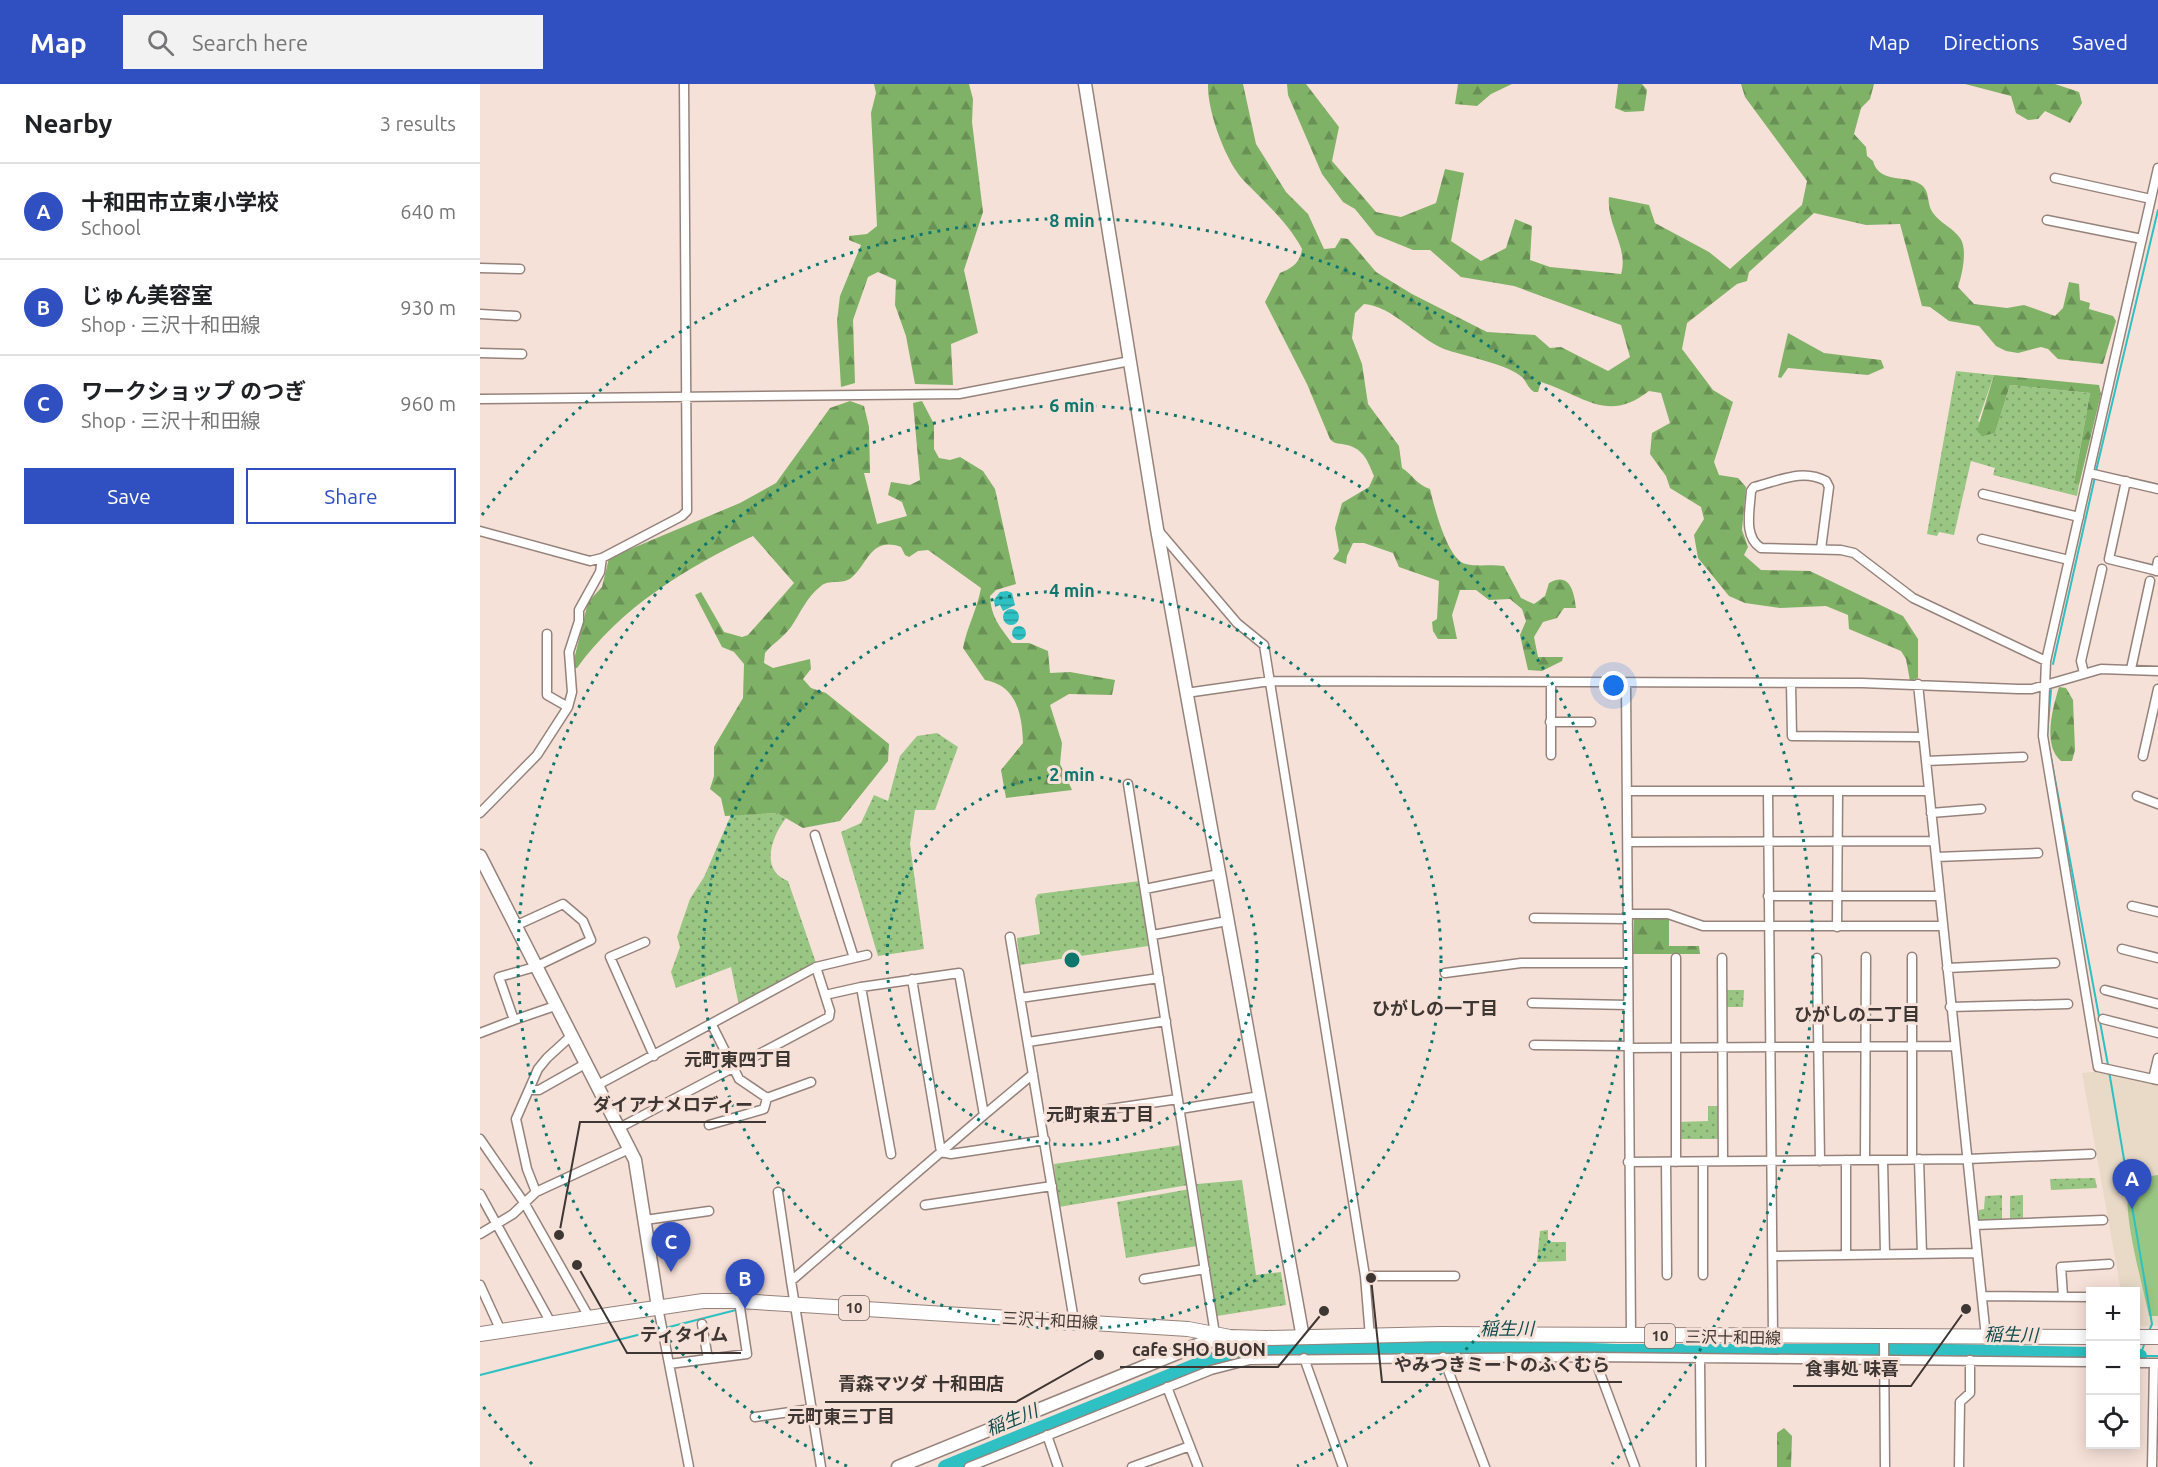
<!DOCTYPE html>
<meta charset="utf-8">
<style>
body{margin:0;font-family:Ubuntu,"Noto Sans JP",sans-serif;background:#f2f2f2;color:#202124}
.controls{position:absolute;right:18px;bottom:18px;display:grid;overflow:hidden;border-radius:0px;box-shadow:0 3px 15px #0003}
.controls button{width:54px;height:54px;display:grid;place-items:center;padding:0;border:0;border-bottom:2px solid #e0e0e0;background:#fff;color:#202124;font:30px sans-serif}
.you{position:absolute;left:1134px;top:602px;width:21px;height:21px;margin:-15px;border:4px solid #fff;border-radius:50%;background:#1a73e8;box-shadow:0 0 0 9px #1a73e833}
.badge{display:grid;place-items:center;width:39px;height:39px;border-radius:50%;background:#304fc0;color:#fff;font-size:20px;font-weight:700}
.pin{position:absolute;translate:-50% -50px;filter:drop-shadow(0 2px 3px #0008)}
.pin::after{content:'';position:absolute;top:32px;width:21px;height:18px;background:inherit;clip-path:polygon(0 0,100% 0,50% 100%)}
.list{margin:0;padding:0;list-style:none}
h2{display:flex;justify-content:space-between;align-items:center;height:78px;margin:0;padding:0 24px;font-size:26px}
h2 small{font-size:20px;font-weight:400;color:#757577}
.list li{display:grid;grid-template-columns:39px 1fr auto;gap:18px;align-items:center;box-sizing:border-box;height:96px;padding:0 24px;border-top:2px solid #e0e0e0}
.list b{display:block;font-size:22px;white-space:nowrap}
.list p{margin:0;font-size:20px;white-space:nowrap;color:#757577}
.list em{font-size:20px;font-style:normal;color:#757577}
.actions{display:flex;gap:12px;padding:18px 24px}
.actions a{flex:1;padding:14px 0;border:2px solid #304fc0;border-radius:0px;text-align:center;font-size:21px;color:#304fc0}
.actions .main{background:#304fc0;color:#fff}
.icon{flex:none;width:33px;height:33px;fill:none;stroke:currentColor;stroke-width:2;stroke-linecap:round;stroke-linejoin:round}
.map{position:relative;flex:none;width:1678px;height:1383px;overflow:hidden}
header{display:flex;align-items:center;gap:36px;box-sizing:border-box;height:84px;padding:0 30px;background:#304fc0;color:#fff}
header strong{font-size:28px}
nav{display:flex;gap:33px;margin-inline-start:auto;font-size:21px}
.search{width:420px;height:54px;background:#f2f2f2;display:flex;align-items:center;gap:15px;box-sizing:border-box;padding:0 21px;border-radius:0px;color:#757577;font-size:22px}
main{display:flex}
aside{flex:1;background:#fff}
.map>svg:first-child{display:block}
.education{fill:#e8dac7}
.grass{fill:url(#grass-dots)}
.forest{fill:url(#forest-firs)}
.park{fill:#99c683}
.water{fill:url(#water-rules)}
.lines{fill:none;stroke-linecap:round;stroke-linejoin:round}
.stream{stroke:#2ec0c2;stroke-width:2}
.river{stroke:#2ec0c2;stroke-width:14}
.street-casing{stroke:#95837b;stroke-width:11}
.secondary-casing{stroke:#95837b;stroke-width:15}
.primary-casing{stroke:#95837b;stroke-width:16}
.street{stroke:#fff;stroke-width:8}
.secondary{stroke:#fff;stroke-width:12}
.primary{stroke:#fff;stroke-width:14}
.ring{fill:none;stroke:#0f766e;stroke-width:3;stroke-dasharray:3 6}
.labels{text-anchor:middle;stroke-width:6;stroke-linejoin:round;paint-order:stroke}
.shield{fill:#f6e1d8;stroke:#756964;stroke-width:1.5}
.shield-label{font-size:15px;font-weight:bold;fill:#3e3632}
.street-label{font-size:16px;fill:#3e3632;stroke:#f6e1d8}
.neighbourhood-label{font-size:18px;font-weight:bold;fill:#3e3632;stroke:#f6e1d8}
.water-label{font-size:18px;font-style:italic;fill:#114c4d;stroke:#f6e1d8}
.centre{fill:#0f766e;stroke:#f6e1d8;stroke-width:3}
.ring-label{font-size:18px;text-anchor:middle;font-weight:bold;fill:#0f766e;stroke:#f6e1d8;stroke-width:6;stroke-linejoin:round;paint-order:stroke}
.leader{fill:none;stroke:#3e3632;stroke-width:2}
.callout-dot{fill:#3e3632;stroke:#f6e1d8;stroke-width:2}
.callout-label{font-size:18px;text-anchor:middle;font-weight:bold;fill:#3e3632;stroke:#f6e1d8;stroke-width:6;stroke-linejoin:round;paint-order:stroke}
</style>
<header>
<strong>Map</strong>
<div class="search"><svg class="icon" aria-label="search" viewBox="0 0 24 24"><circle cx="10" cy="10" r="6"/><path d="M15 15l6 6"/></svg>Search here</div>
<nav><a>Map</a><a>Directions</a><a>Saved</a></nav>
</header>
<main>
<aside>
<h2>Nearby<small>3 results</small></h2>
<ul class="list">
<li><span class="badge">A</span><div><b>十和田市立東小学校</b><p>School</p></div><em>640 m</em></li>
<li><span class="badge">B</span><div><b>じゅん美容室</b><p>Shop · 三沢十和田線</p></div><em>930 m</em></li>
<li><span class="badge">C</span><div><b>ワークショップ のつぎ</b><p>Shop · 三沢十和田線</p></div><em>960 m</em></li>
</ul>
<div class="actions"><a class="main">Save</a><a>Share</a></div>
</aside>
<div class="map">
<svg width="1678" height="1383" viewBox="0 0 1678 1383">
<defs>
<pattern id="grass-dots" width="8" height="8" patternUnits="userSpaceOnUse" patternTransform="scale(1.5)"><rect width="8" height="8" fill="#99c683"/><path d="M2 2h.1M6 6h.1" fill="none" stroke="#7ea26c" stroke-width="1.8" stroke-linecap="round"/></pattern>
<pattern id="forest-firs" width="22" height="20" patternUnits="userSpaceOnUse" patternTransform="scale(1.5)"><rect width="22" height="20" fill="#7fb166"/><path d="M5 1l3.5 6h-7zM16 11l3.5 6h-7z" fill="#699155"/></pattern>
<pattern id="water-rules" width="6" height="5" patternUnits="userSpaceOnUse" patternTransform="scale(1.5)"><rect width="6" height="5" fill="#2ec0c2"/><path d="M0 2.5h6" fill="none" stroke="#299d9e"/></pattern>
</defs>
<rect width="100%" height="100%" fill="#f6e1d8"/>
<!-- education -->
<path class="education" d="M1623,987l55,13v242h-22v-34l-15,-1 -39,-218z"/>
<!-- grass -->
<path class="grass" d="M1476,287l38,4 -16,46 17,12 15,-48 80,8 -16,90 5,2 -2,11 -84,-21 2,-7 -24,-7 -17,74 -15,-3 -2,4 -10,-2z
M457,649l21,14 -23,63h-20l-5,34 14,105 -46,7 -37,-124 20,-9 13,-28 14,6 12,-45 17,-20z
M297,729l9,5c-14,18 -27,52 2,63l28,82 -77,43 -8,-39 -55,21 -5,-16 9,-25 -3,-10 13,-38 14,-22 27,-62z
M660,797l8,65 -128,19 -3,-27 23,-4 -5,-35 3,-5z
M1246,906h18l-1,17h-17z
M1228,1022h10l1,33h-40l-1,-17 30,-1z
M702,1061l6,40 -129,22 -5,-43z
M1615,1094l2,10 -46,2 -1,-11z
M762,1096l14,95 25,-3 5,33 -69,11 -20,-132z
M710,1105l7,57 -71,12 -9,-56z
M1522,1111v25l-23,1v-11l5,-1 1,-13z
M1543,1111v24l-13,1v-24z
M1068,1146v12h18v19l-29,1 3,-31z"/>
<!-- forest -->
<path class="forest" d="M394,0h95l4,15 -1,23 11,90 -19,58 14,63 -27,11 2,41 -38,-1 -9,-48 -11,-31 1,-25 -18,-8 -10,5 -15,43 2,63 -14,4 -4,-66 3,-25 21,-51 -12,-5v-4l18,-2 10,-8 -6,-113 5,-20z
M728,0h35l13,60 30,48 22,22 16,35 11,-1 6,-10 7,1 28,33 36,22 75,38 48,3 15,13 11,-1 47,24 22,-14 -9,-32 -107,-39 -53,-9 -31,-27h-17l-37,-15 -21,-26 -12,-7 -21,-28 -34,-79 -1,-11h19l33,43 -7,34 44,51 25,5 35,-14 9,-34 19,4 -13,68 30,20 25,-13 9,-29 17,7 -2,34 20,7 71,7c8,-26 -15,-50 -12,-77l40,8 6,18 54,29 21,17 72,-64 5,-24 -62,-84 -4,-13h133l-4,15 -9,9 -7,26 12,13 1,9 6,5c6,23 34,14 47,23 11,7 6,19 13,29 7,10 20,15 27,25 8,11 2,37 -2,49l16,17 33,4 17,-3 31,11 8,-8 6,-26 10,2 1,16 10,3 -1,6 24,7 3,5 -13,43 -45,-5 -10,-10 -7,-2 -23,6 -12,-2 -10,-5 -17,-20 -30,-5 -19,-14 -8,-1 -22,-82 -34,1 -52,-12 -65,59 -2,9 -10,3 -50,39 -5,26 31,41 20,12 -19,60 5,13 19,3 8,9 -4,43 6,17 -4,8 17,15 49,1 93,45 15,23v39l-8,3 -4,-22 -5,-8 -52,-22 -1,-14 -22,-9 -46,2 -35,-5 -16,-7 -31,-38 -4,-23 10,-16 -3,-12 -31,-19 -4,-12 -16,-22 2,-21 18,-10 -9,-30 -12,-2c-42,33 -66,4 -108,-9l-3,10h-4c-6,-4 -7,-9 -11,-14 -14,-14 -60,-22 -79,-29 -28,-12 -50,-42 -80,-45l-9,9 -3,25 10,26 6,40 31,42 3,22c11,7 15,17 28,21 4,16 17,71 36,75 12,3 25,0 38,2l17,32 13,6 11,-8 4,-13c21,-12 25,9 27,25h-12l-7,10 -14,4 -9,15 4,20h25l-1,4 -20,10 -14,-1 -8,-35 6,-14 -4,-12 -12,-10 -21,1 -13,-10h-16l-8,25 5,24h-19l-5,-8 -1,-9 5,-3 2,-38 -40,-14 -6,-14 -29,-10h-11l-6,13 -1,8 -13,-5 6,-8 -4,-23 7,-25 27,-16 5,-11c-6,-14 -10,-27 -27,-31 -7,-2 -12,0 -17,-6l-23,-55 -42,-82 15,-29c12,-5 20,-10 22,-24 -13,-25 -37,-47 -57,-67 -19,-19 -38,-71 -37,-98z
M978,0h54l-21,10 -14,12 -22,-2z
M1138,0h24l5,6 -3,21 -19,1 -10,-4z
M1485,0h90l24,8 3,11 -12,20 -25,-12 -7,8 -10,1 -12,-7 -5,-17z
M1308,249l36,20 57,7 3,8 -16,7 -80,-7 -7,10 -3,-1z
M1514,291l105,10 2,9 -22,91 -5,-2 16,-90 -80,-8 -15,48 -13,3 -5,-5z
M370,317l14,5 5,21 1,46h-6l13,51 30,-8 -5,-14 -14,-7 3,-13 19,3 10,-5 -7,-77 9,-2 12,23v25l5,9 11,2 10,-3 23,14 12,18 21,95 -20,6 -6,6c1,21 10,31 22,47h17l19,8 2,22 20,-1 45,8 -3,15 -43,-1 -19,11 12,38 -2,21 12,26 -66,8 -5,-28 22,-27c-1,-29 -6,-57 -38,-63l-22,-32c4,-21 14,-38 18,-60l-53,-38 -10,1 -9,6 -4,-2 -4,-8c-31,-11 -33,18 -50,31 -9,7 -22,1 -30,8 -15,12 -20,26 -30,41 -7,10 -19,17 -26,26l-1,10 9,5 37,-9 1,10 -8,10 8,9 15,5 63,51 -1,17 -48,60 -37,7 -26,-15 -52,3 -4,-18 -11,-9 4,-13v-29l29,-49 1,-34 -10,-12 -12,-5 -27,-52 6,-3 23,40 18,5 6,-2 46,-52 -41,-47c-67,32 -132,71 -176,132h-5l16,-66 14,-15 7,-29 131,-55 36,-20 54,-75z
M1579,603l7,1 7,12 2,50 -3,11h-11c-19,-16 -8,-54 -2,-74z
M1154,833l35,2v27h30l1,8h-67z
M1304,1344l8,8 -1,31h-14v-34z"/>
<!-- park -->
<path class="park" d="M1678,1091v141h-9c-4,-22 -29,-110 -19,-125 6,-10 18,-15 28,-16z"/>
<!-- water -->
<path class="water" d="M527,507l5,2 3,12 -12,6 -3,-6 -5,2 -1,-7 6,-8z
M523 533a8 8 0 1 1 16 0a8 8 0 1 1-16 0Z
M532 549a7 7 0 1 1 14 0a7 7 0 1 1-14 0Z"/>
<g class="lines">
<!-- stream -->
<path class="stream" d="M1616,387l62,-261
M1573,580l42,-187
M1571,606l-4,46 61,329
M1629,987l43,253 -3,7
M1665,1258l-5,14h18
M0,1291l256,-65"/>
<!-- river -->
<path class="river" d="M1656,1272h4
M465,1383l266,-108 55,-11 231,-2 119,5h335l139,3"/>
<!-- street casing -->
<g class="street-casing">
<path id="street" d="M1575,94l96,21
M1567,136l95,19
M0,184l40,1
M0,230l36,2
M0,269l42,1
M0,315l479,-5 171,-33
M1609,389l69,16
M1646,397l-17,78 49,12
M1503,410l96,23
M678,446l79,93 27,22 101,631 5,61
M0,447l110,30 12,-3 80,-42 5,-5 -3,-427
M1502,455l87,21
M1341,465l8,-62 -3,-6c-24,-13 -47,0 -72,6l-3,4c-1,19 -8,46 10,57l80,2 13,3 59,45 133,63
M1676,487l2,-10
M67,550v61l21,12
M1651,585l19,-88
M1604,589l-3,-12 21,-92
M1311,599l1,53 130,1
M1146,600l5,652
M1438,600l68,653
M706,609l84,-12 592,2 156,6h14l69,-20 57,2
M1070,638h41
M1071,671v-73
M1663,672l15,-67
M1446,677l97,-4
M648,700l87,550
M1148,707h301
M1288,708l5,545
M1657,712l21,8
M0,729l57,-58 31,-48 4,-15 -3,-40 10,-31v-11l21,-38 2,-14
M1451,729l50,-4
M335,751l39,123 -38,9
M1148,758l306,-1
M1456,773l102,-4
M665,805l74,-15
M1288,812h172
M1652,822l26,6
M1147,830h41l35,12h240
M1054,834l93,1
M35,842l48,-22 20,17 8,19 -56,27 -36,10 15,43 41,-14
M1357,843l1,-135
M673,851l74,-14
M530,853l64,384
M165,858l-35,15 44,99
M1642,865l36,9
M374,874l13,-3
M1242,874l1,203
M1337,874l3,203
M1467,884l108,-5
M965,889l76,-10h106
M432,895l29,173 10,2 94,-14
M381,903l30,167
M1625,906l53,14
M345,911l36,-8 98,-14 25,142 49,-41
M540,914l139,-20
M1052,919l96,2
M1470,923l118,-3
M1623,935l55,14
M0,949l34,-13
M548,958l138,-21
M1054,961l95,1
M1149,964l326,-2
M1673,995l-55,-12 -55,-331 3,-75 112,-493
M1678,996l-5,-1 5,-21
M116,1002l220,-119 14,44 -1,6 -210,111
M49,1006h10l46,-26
M287,1014l44,-16
M700,1025l80,-13
M561,1035l137,-20
M229,1041l55,-16 3,-11 -28,-19 -27,-54
M0,1055l45,65 64,113
M1432,1075v-202
M1439,1075l3,95
M1366,1076v95
M1385,1076l1,-203
M1403,1076l2,94
M1148,1078l339,-3 124,-5
M1186,1078l1,113
M1196,1078v-204
M56,1108l-9,-23 -11,-50 22,-50 9,-11 24,-22
M298,1108l13,89
M0,1110l71,129
M445,1121l127,-19
M165,1136l64,-9
M1495,1141l128,-5
M0,1150l33,-20 23,-22 93,-43
M1293,1172l204,-3
M1223,1191v-113
M885,1192h90
M664,1195l61,-10
M0,1201l21,46
M1502,1212l108,1
M1583,1212l-2,-29 48,-3
M178,1223l31,160
M222,1240l6,35
M1404,1254l1,129
M963,1273l42,110
M1114,1273l41,110
M824,1274l39,109
M1220,1274l1,109
M1656,1279h22
M189,1280l78,-10 -8,-53
M687,1303l31,80
M275,1333l56,-8
M567,1351l11,32
M341,1383l-30,-186 193,-166
M489,1383l242,-97 39,-10 344,-3 496,5
M652,1383l58,-21
M1479,1383l1,-65 10,-9v-33
M1672,1383l2,-104"/>
</g>
<!-- secondary casing -->
<g class="secondary-casing">
<path id="secondary" d="M605,0l72,445 146,809
M0,772l155,304 23,147
M418,1383l304,-124 27,-6"/>
</g>
<!-- primary casing -->
<g class="primary-casing">
<path id="primary" d="M0,1250l223,-33h36l449,28 42,8 36,1 175,-4 649,3
M1656,1253h22"/>
</g>
<!-- street -->
<use href="#street" class="street"/>
<!-- secondary -->
<use href="#secondary" class="secondary"/>
<!-- primary -->
<use href="#primary" class="primary"/>
</g>
<!-- distance rings -->
<g class="ring">
<circle cx="592" cy="876" r="185"/>
<circle cx="592" cy="876" r="369"/>
<path d="M367 1382A554 554 0 1 1 817 1382"/>
<path d="M52 1380A739 739 0 0 1 2 1321M2 431A739 739 0 1 1 1132 1380"/>
</g>
<g class="labels">
<!-- shield labels -->
<g class="shield">
<rect x="359" y="1212" width="30" height="24" rx="4.5"/>
<rect x="1165" y="1240" width="30" height="24" rx="4.5"/>
</g>
<g class="shield-label">
<text x="374" y="1229">10</text>
<text x="1180" y="1257">10</text>
</g>
<!-- street labels -->
<g class="street-label">
<text transform="translate(570 1236) rotate(3)" y="6">三沢十和田線</text>
<text transform="translate(1253 1253) rotate(1)" y="6">三沢十和田線</text>
</g>
<!-- neighbourhood labels -->
<g class="neighbourhood-label">
<text x="955" y="931">ひがしの一丁目</text>
<text x="1377" y="937">ひがしの二丁目</text>
<text x="258" y="982">元町東四丁目</text>
<text x="620" y="1037">元町東五丁目</text>
<text x="361" y="1339">元町東三丁目</text>
</g>
<!-- water labels -->
<g class="water-label">
<text x="1027" y="1251">稲生川</text>
<text transform="translate(1531 1251) rotate(1)" y="6">稲生川</text>
<text transform="translate(532 1336) rotate(-22)" y="6">稲生川</text>
</g>
</g>
<circle cx="592" cy="876" r="9" class="centre"/>
<g class="ring-label">
<text x="592" y="143">8 min</text>
<text x="592" y="328">6 min</text>
<text x="592" y="513">4 min</text>
<text x="592" y="697">2 min</text>
</g>
<!-- callouts -->
<path class="leader" d="M79 1151L100 1038H286M97 1181L147 1269H261M844 1227L798 1283H640M891 1194L902 1298H1142M1486 1225L1431 1302H1313M619 1271L536 1318H345"/>
<g class="callout-dot">
<circle cx="79" cy="1151" r="6"/>
<circle cx="97" cy="1181" r="6"/>
<circle cx="844" cy="1227" r="6"/>
<circle cx="891" cy="1194" r="6"/>
<circle cx="1486" cy="1225" r="6"/>
<circle cx="619" cy="1271" r="6"/>
</g>
<g class="callout-label">
<text x="193" y="1027">ダイアナメロディー</text>
<text x="204" y="1257">ティタイム</text>
<text x="719" y="1272">cafe SHO BUON</text>
<text x="1022" y="1287">やみつきミートのふくむら</text>
<text x="1372" y="1291">食事処 味喜</text>
<text x="441" y="1306">青森マツダ 十和田店</text>
</g>
</svg>
<div class="controls">
<button>+</button>
<button>−</button>
<button><svg class="icon" aria-label="locate" viewBox="0 0 24 24"><circle cx="12" cy="12" r="6"/><path d="M12 2v4M12 18v4M2 12h4M18 12h4"/></svg></button>
</div>
<div class="you"></div>
<div class="pin badge" style="left:1652px;top:1125px">A</div>
<div class="pin badge" style="left:265px;top:1225px">B</div>
<div class="pin badge" style="left:191px;top:1188px">C</div>
</div>
</main>
